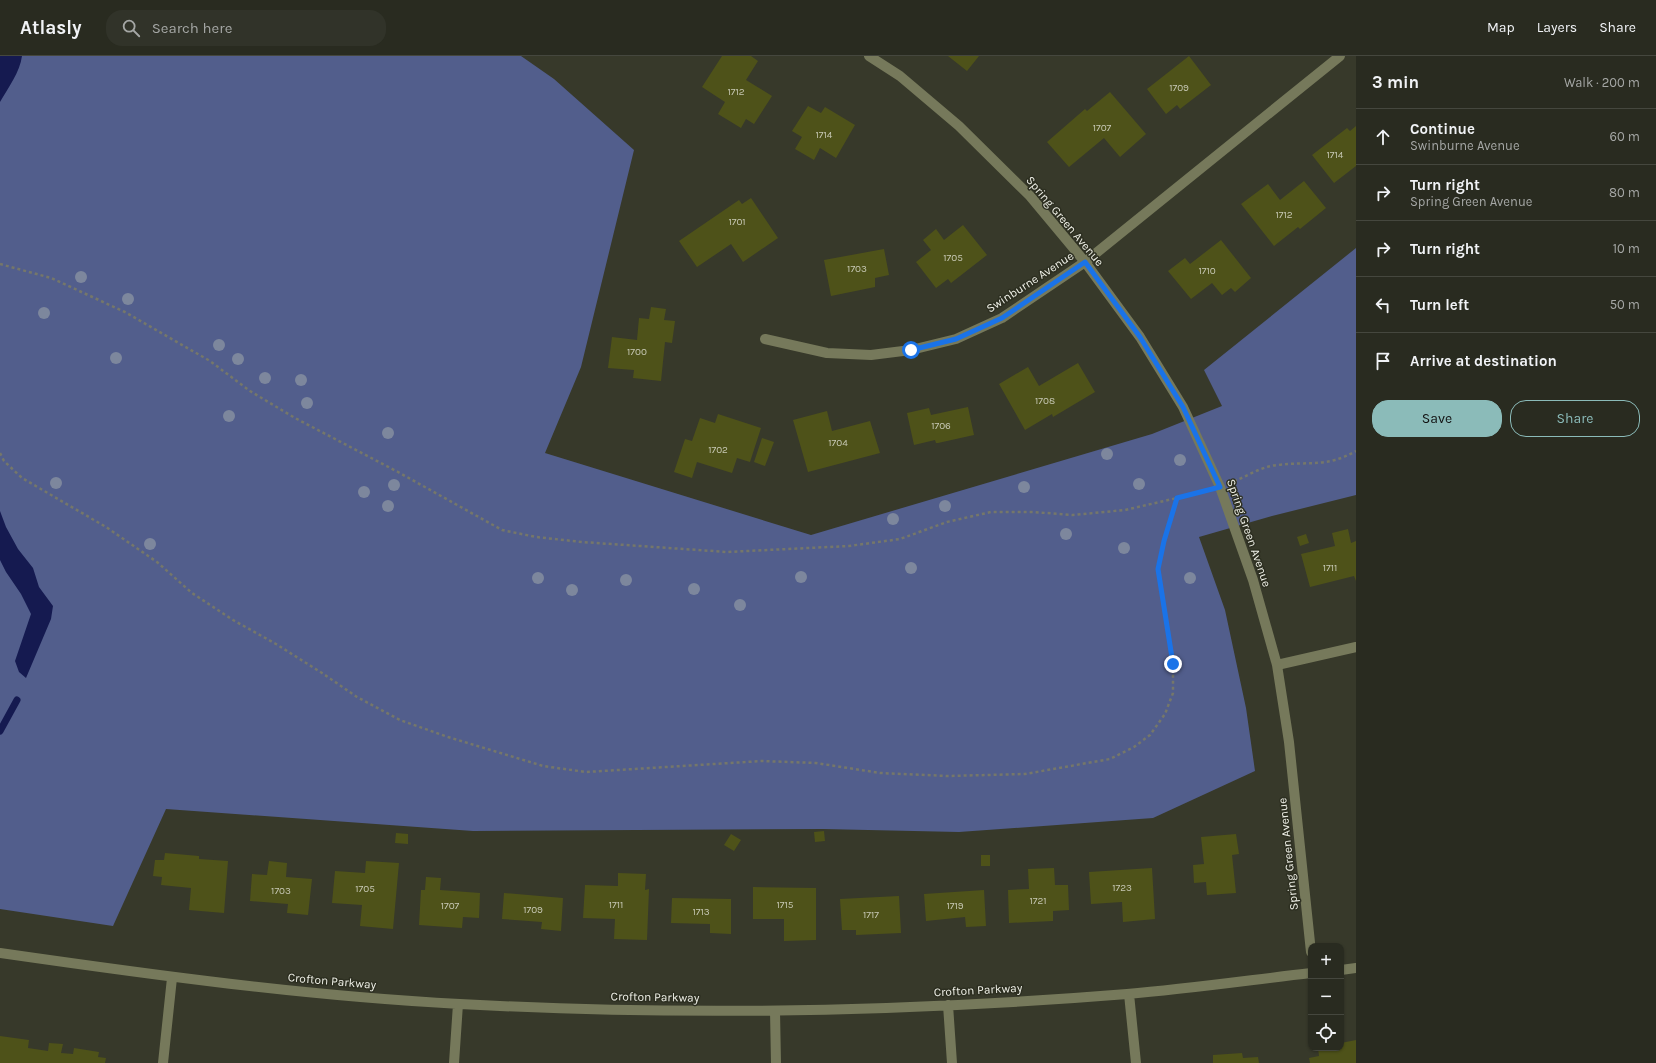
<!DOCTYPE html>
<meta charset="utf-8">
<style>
body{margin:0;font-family:Karla,sans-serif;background:#313329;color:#f1f3f6}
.controls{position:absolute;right:12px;bottom:12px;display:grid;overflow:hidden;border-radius:8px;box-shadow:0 1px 3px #0004}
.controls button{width:36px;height:36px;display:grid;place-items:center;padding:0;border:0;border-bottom:1px solid #45473e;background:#292b20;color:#f1f3f6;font:20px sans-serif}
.stop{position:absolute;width:12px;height:12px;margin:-9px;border:3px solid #1a73e8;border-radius:50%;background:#fff}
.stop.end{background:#1a73e8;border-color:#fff;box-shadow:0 1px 4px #0008}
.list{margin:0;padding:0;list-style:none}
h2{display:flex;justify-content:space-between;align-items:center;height:52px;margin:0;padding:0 16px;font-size:17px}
h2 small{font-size:13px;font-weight:400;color:#a5a7a5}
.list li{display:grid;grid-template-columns:26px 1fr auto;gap:12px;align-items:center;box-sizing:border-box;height:56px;padding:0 16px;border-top:1px solid #45473e}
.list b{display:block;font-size:15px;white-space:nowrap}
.list p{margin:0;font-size:13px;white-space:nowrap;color:#a5a7a5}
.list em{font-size:13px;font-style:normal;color:#a5a7a5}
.actions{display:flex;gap:8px;padding:12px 16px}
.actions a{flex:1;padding:9px 0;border:1px solid #8bbbb9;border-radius:16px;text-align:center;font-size:14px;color:#8bbbb9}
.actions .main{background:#8bbbb9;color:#111}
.icon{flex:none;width:22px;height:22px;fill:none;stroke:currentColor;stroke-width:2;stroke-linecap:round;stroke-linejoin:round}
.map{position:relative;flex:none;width:1356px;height:1007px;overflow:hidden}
header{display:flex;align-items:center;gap:24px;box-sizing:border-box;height:56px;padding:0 20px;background:#292b20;border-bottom:1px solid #45473e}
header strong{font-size:19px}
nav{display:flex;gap:22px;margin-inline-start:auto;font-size:14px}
.search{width:280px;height:36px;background:#313329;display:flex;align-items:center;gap:10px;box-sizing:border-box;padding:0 14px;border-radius:16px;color:#a5a7a5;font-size:15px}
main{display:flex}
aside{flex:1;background:#292b20}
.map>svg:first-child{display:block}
.green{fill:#525e8c}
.water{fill:#151a50}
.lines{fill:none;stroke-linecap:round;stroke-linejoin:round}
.stream{stroke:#151a50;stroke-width:7}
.building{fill:#4e5219}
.path{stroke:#75776a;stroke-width:2.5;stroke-dasharray:3 3;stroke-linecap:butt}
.minor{stroke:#76795b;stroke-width:10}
.tree{fill:#7d879d}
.route{stroke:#1a73e8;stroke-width:5}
.labels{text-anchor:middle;stroke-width:3;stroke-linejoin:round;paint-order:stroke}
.number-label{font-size:10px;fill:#c7c8b4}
.street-label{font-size:12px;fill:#eff0e7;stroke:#2d2f21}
</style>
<header>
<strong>Atlasly</strong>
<div class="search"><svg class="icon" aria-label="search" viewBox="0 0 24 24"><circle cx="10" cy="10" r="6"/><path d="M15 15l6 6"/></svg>Search here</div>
<nav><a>Map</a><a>Layers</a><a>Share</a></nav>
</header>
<main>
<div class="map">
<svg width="1356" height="1007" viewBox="0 0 1356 1007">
<rect width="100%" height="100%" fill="#37392a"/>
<!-- green -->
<path class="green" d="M0,0h521l33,23 80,71 -53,217 -36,86 266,82 341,-101 70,-28 -18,-36 152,-122v247l-84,21 -73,21 26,73 21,98 9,63 -102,47 -194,14 -136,-3 -350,2 -307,-22 -53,117 -113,-17z"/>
<!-- water -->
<path class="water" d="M0,0h22c-2,16 -14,32 -22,46z
M0,455l6,16 12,22 15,19 6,19 14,19 -2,13 -25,59 -7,-6 -4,-11 16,-47 -10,-20 -15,-22 -6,-12z"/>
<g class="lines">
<!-- stream -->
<path class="stream" d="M0,675l17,-31"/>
</g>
<!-- building -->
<path class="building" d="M722,0h29l7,5 -12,19 26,16 -18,28 -8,-5 -5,9 -23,-14 7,-12 -23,-15z
M948,0h31l-12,15z
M1189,0l22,29 -31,24 -3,-4 -11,9 -19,-25z
M1110,36l36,42 -26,23 -16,-19 -35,29 -22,-25 38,-33 2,2z
M808,50l13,7 4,-6 30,18 -19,33 -16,-10 -6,12 -19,-11 7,-12 -10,-6z
M1356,70v40l-22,17 -22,-28 35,-27 3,3z
M1304,125l22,27 -26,21 -2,-2 -24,19 -33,-42 27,-20 12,16z
M751,142l27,40 -35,24 -12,-18 -34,23 -18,-26 60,-41 3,4z
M963,169l24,30 -36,28 -3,-4 -12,9 -20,-26 15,-12 -8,-10 13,-11 8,11z
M1221,184l30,38 -16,14 -4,-4 -9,7 -10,-12 -21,16 -23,-28 17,-13 5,6z
M884,193l5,26 -14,3v9l-44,9 -7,-36z
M651,251l15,2 -2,11 11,1 -3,22 -7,-1 -4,39 -28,-3 1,-8 -26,-2 4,-31 25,3 2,-22 10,1z
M1078,307l17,29 -42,25 -1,-3 -27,16 -26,-46 29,-17 11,19z
M968,351l6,28 -36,8h-2l-1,-3 -21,5 -7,-32 22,-5 2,7z
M827,355l5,20 38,-10 10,32 -72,19 -15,-52z
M718,358l43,14 -11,34 -13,-4 -5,15 -35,-11 -5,16 -18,-6 11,-33 7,2 8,-23 15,5z
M762,382l12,4 -9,24 -11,-4z
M1348,473l3,14 5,-2v40l-2,-5 -44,11 -9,-33 34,-8 -3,-13z
M1306,478l3,9 -9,3 -3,-9z
M824,775l1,10 -10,1 -1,-10z
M396,777l12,1v10l-13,-1z
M731,778l10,6 -7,11 -10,-6z
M1236,778l3,20 -7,1 4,38 -29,2 -1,-13 -12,1 -1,-18 11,-1 -3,-27z
M165,797l34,3v3l29,2 -4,52 -35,-3 2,-22 -30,-3 1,-8 -9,-1 2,-16h9z
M981,799h9v11h-9z
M269,805l18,2 -1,14 26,2 -4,36 -21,-2 1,-9 -38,-3 2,-27 15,1z
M366,805l33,2 -6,66 -33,-3 2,-21 -30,-2 3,-32 30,2z
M1054,812l1,17h13l1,25 -16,1v10l-44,2 -1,-33 21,-1 -1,-20z
M1152,812l3,51 -32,3 -1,-20 -31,2 -2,-32z
M618,817l28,1 -1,16 4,-1 -2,51 -33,-1 1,-20 -32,-1 2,-33 33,1z
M426,821l15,1 -1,12 40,3 -1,25 -16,-1 -1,11 -43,-3 2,-35h4z
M753,831l63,1v52l-32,1v-22h-31z
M984,834l2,36 -20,1 -1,-10 -39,4 -2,-27z
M504,837l59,5 -2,33 -20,-2 1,-7 -40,-3z
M899,840l2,37 -45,2v-5h-14l-2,-31z
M672,842l59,1v35l-21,-1v-9l-39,-1z
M0,980l29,4 -1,8 20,3 1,-8 14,1 -2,9 12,1 1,-6 25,4 -1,5 8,1 -1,5h-105z
M1356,984v23h-46l-1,-5 10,-2 -1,-8h23v-5z
M1242,997l1,5 15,-1 1,6h-46v-8z"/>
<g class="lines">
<!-- path -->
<path class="path" d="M0,208l51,14 74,34 85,49 40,30 45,27 103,54 104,58 34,7 46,5 145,10 122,-6 51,-7 47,-17 44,-10h42l40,3 52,-5 78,-18
M0,397l4,8 18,17 84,49 51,35 35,31 41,27 43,24 46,29 35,24 43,23 48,17 95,29 43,6 176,-11 54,2 64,10 68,3 77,-2 85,-15 24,-12 16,-12 15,-21 8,-21v-29l-15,-95 6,-28 13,-42
M1234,425c14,-5 28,-15 44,-16 31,-4 48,3 78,-14"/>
<!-- minor -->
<path class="minor" d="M869,0l31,20 59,50 71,70 55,66 55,75 43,70 37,80 33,93 24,85 12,77 22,210
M765,283l62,14 44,2 40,-5 45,-11 46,-21 83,-56 255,-206
M1277,609l79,-18
M0,897c153,22 306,43 460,51 222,12 445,8 667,-10 61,-5 123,-14 184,-21
M1341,914l15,-2
M1129,938l7,69
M948,949l4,58
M775,955l1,52
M163,1007l9,-85
M454,1007l4,-59"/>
</g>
<!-- trees -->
<g class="tree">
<circle cx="81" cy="221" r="6"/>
<circle cx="128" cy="243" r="6"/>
<circle cx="44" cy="257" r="6"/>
<circle cx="219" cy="289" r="6"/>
<circle cx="116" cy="302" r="6"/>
<circle cx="238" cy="303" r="6"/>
<circle cx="265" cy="322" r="6"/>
<circle cx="301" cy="324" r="6"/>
<circle cx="307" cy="347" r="6"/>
<circle cx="229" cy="360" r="6"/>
<circle cx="388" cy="377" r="6"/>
<circle cx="1107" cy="398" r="6"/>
<circle cx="1180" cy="404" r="6"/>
<circle cx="56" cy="427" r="6"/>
<circle cx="1139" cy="428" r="6"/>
<circle cx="394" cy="429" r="6"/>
<circle cx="1024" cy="431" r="6"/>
<circle cx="364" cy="436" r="6"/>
<circle cx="388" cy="450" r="6"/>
<circle cx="945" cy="450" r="6"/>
<circle cx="893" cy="463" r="6"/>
<circle cx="1066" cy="478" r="6"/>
<circle cx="150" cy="488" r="6"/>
<circle cx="1124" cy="492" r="6"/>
<circle cx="911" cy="512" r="6"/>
<circle cx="801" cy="521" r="6"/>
<circle cx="538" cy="522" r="6"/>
<circle cx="1190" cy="522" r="6"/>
<circle cx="626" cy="524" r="6"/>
<circle cx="694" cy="533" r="6"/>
<circle cx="572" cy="534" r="6"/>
<circle cx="740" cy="549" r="6"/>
</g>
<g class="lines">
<!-- route -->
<path class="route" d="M911,294l45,-11 46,-21 83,-56 55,75 43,70 37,80 -43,11 -13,43 -6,28 15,95"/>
</g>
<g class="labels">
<!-- number labels -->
<g class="number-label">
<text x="1179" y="35">1709</text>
<text x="736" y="39">1712</text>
<text x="1102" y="75">1707</text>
<text x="824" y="82">1714</text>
<text x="1335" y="102">1714</text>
<text x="1284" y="162">1712</text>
<text x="737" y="169">1701</text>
<text x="953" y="205">1705</text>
<text x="857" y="216">1703</text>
<text x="1207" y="218">1710</text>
<text x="637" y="299">1700</text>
<text x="1045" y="348">1708</text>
<text x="941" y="373">1706</text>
<text x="838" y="390">1704</text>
<text x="718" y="397">1702</text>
<text x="1330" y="515">1711</text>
<text x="1122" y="835">1723</text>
<text x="365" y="836">1705</text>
<text x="281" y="838">1703</text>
<text x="1038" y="848">1721</text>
<text x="616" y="852">1711</text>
<text x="785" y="852">1715</text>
<text x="450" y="853">1707</text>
<text x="955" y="853">1719</text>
<text x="533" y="857">1709</text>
<text x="701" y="859">1713</text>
<text x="871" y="862">1717</text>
</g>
<!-- street labels -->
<g class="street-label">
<text transform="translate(1065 165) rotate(50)" y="4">Spring Green Avenue</text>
<text transform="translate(1030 226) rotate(-33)" y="4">Swinburne Avenue</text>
<text transform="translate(1249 477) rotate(71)" y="4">Spring Green Avenue</text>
<text transform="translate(1288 798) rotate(-96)" y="4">Spring Green Avenue</text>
<text transform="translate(332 925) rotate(5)" y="4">Crofton Parkway</text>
<text transform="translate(978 934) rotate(-3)" y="4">Crofton Parkway</text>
<text transform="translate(655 941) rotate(1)" y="4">Crofton Parkway</text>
</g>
</g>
</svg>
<div class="controls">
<button>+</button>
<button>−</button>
<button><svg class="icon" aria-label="locate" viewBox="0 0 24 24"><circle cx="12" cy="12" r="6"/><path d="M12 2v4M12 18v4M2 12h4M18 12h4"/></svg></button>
</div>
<div class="stop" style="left:911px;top:294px"></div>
<div class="stop end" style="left:1173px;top:608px"></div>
</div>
<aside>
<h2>3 min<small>Walk · 200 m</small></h2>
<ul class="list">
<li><svg class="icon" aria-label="ahead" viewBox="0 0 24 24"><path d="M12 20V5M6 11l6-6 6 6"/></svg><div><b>Continue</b><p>Swinburne Avenue</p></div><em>60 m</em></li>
<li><svg class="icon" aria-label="right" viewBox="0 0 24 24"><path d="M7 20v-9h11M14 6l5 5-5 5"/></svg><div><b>Turn right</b><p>Spring Green Avenue</p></div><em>80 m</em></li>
<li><svg class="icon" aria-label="right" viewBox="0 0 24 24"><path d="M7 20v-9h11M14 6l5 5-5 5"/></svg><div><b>Turn right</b></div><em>10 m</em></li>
<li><svg class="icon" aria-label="left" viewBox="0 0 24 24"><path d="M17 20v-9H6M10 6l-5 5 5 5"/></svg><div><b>Turn left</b></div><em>50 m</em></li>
<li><svg class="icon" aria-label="arrive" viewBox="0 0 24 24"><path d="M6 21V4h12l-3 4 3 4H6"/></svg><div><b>Arrive at destination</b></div></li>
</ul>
<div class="actions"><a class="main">Save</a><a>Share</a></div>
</aside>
</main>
